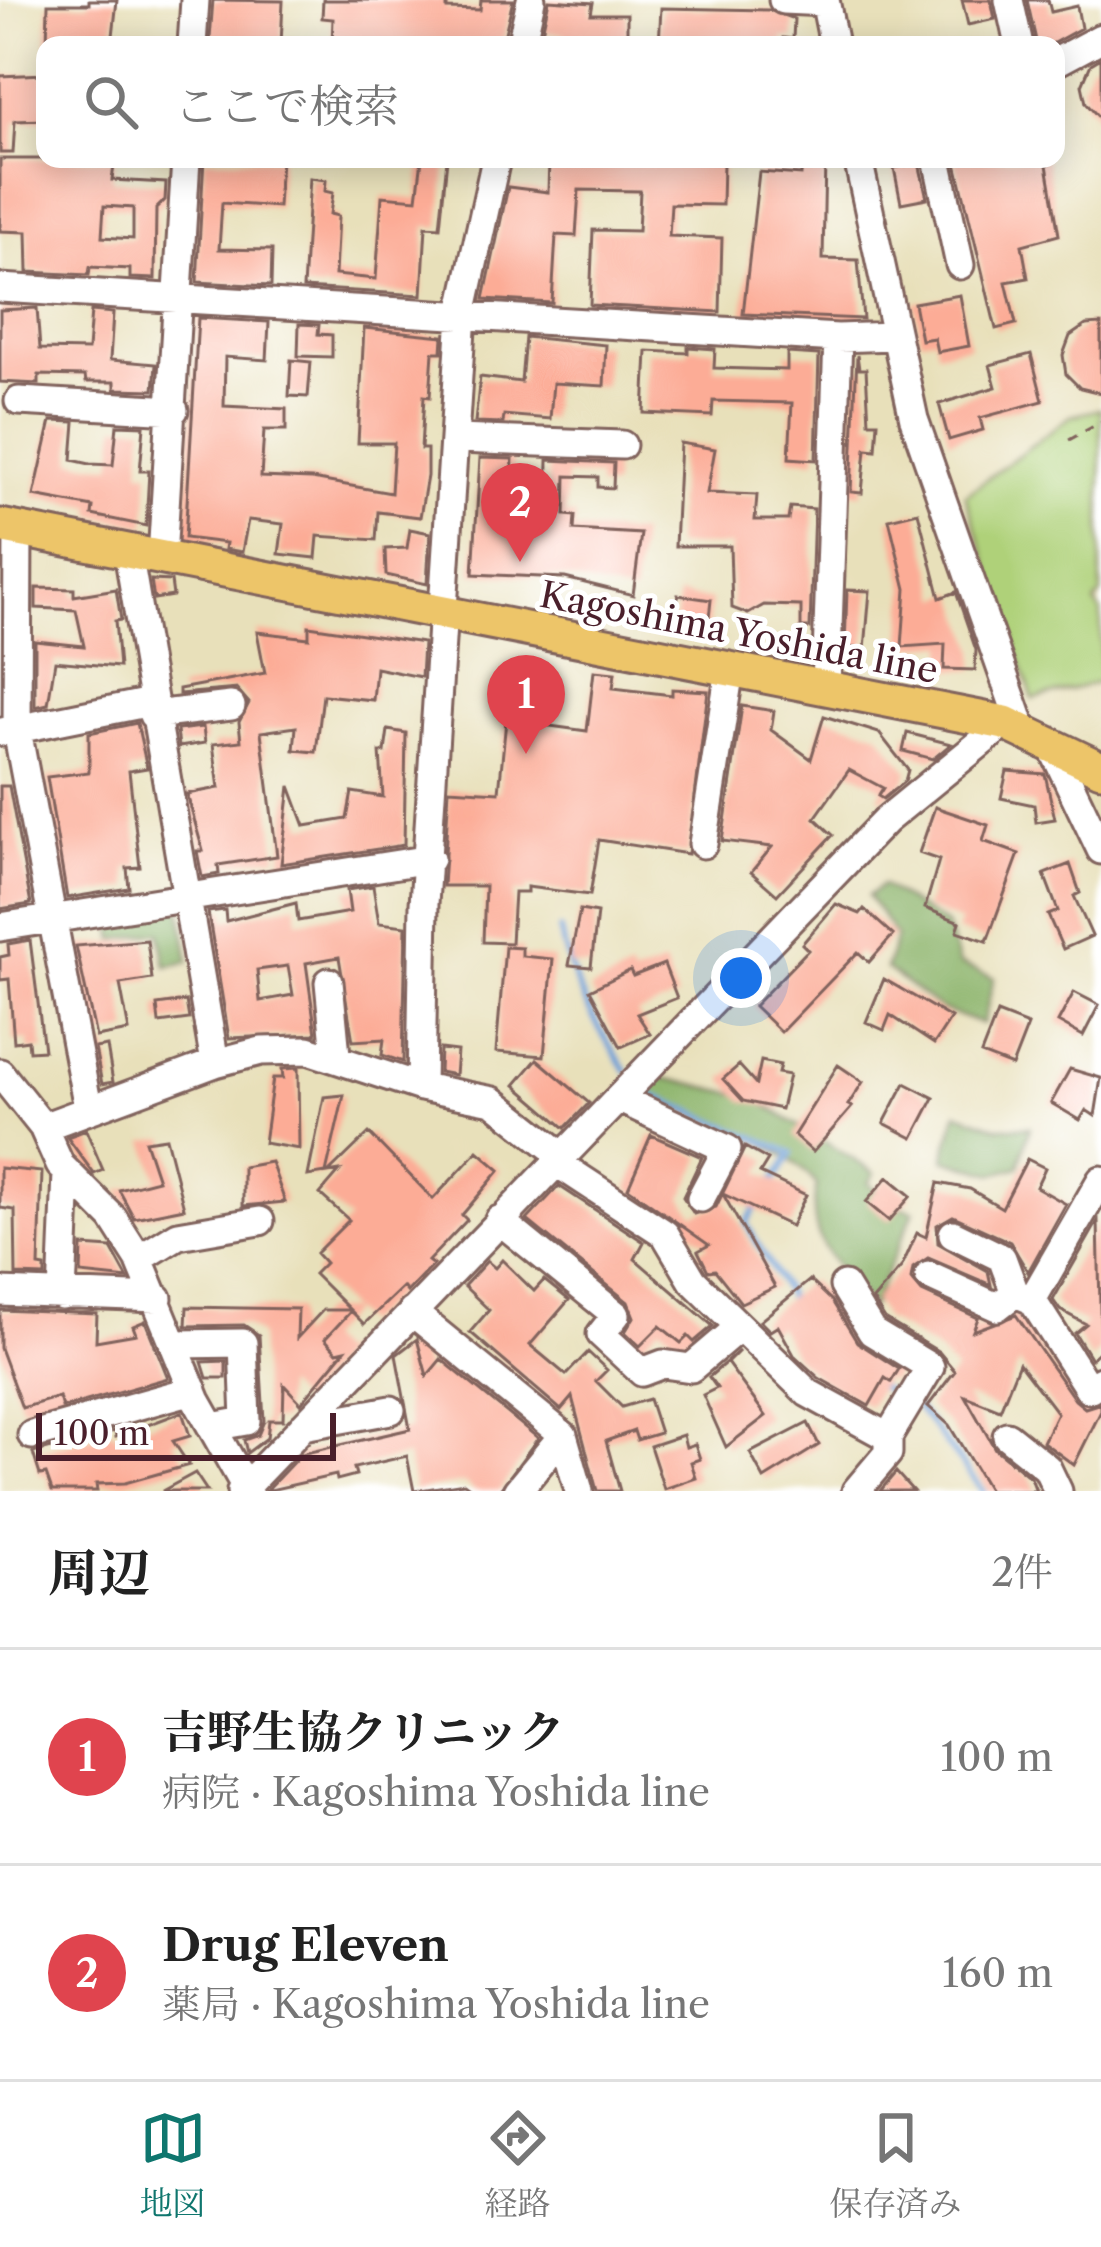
<!DOCTYPE html>
<html lang="ja">
<meta charset="utf-8">
<style>
body{margin:0;font-family:"Libre Caslon Text","Noto Serif JP",serif;background:#f6f6f6;color:#222}
.scale{position:absolute;left:36px;bottom:30px;width:300px;box-sizing:border-box;padding-left:12px;border:6px solid #4a1f2b;border-top:0;font-size:33px;line-height:42px;white-space:nowrap;color:#4a1f2b;-webkit-text-stroke:9px #fff;paint-order:stroke}
.you{position:absolute;left:741px;top:978px;width:42px;height:42px;margin:-30px;border:9px solid #fff;border-radius:50%;background:#1a73e8;box-shadow:0 0 0 18px #1a73e833}
.badge{display:grid;place-items:center;width:78px;height:78px;border-radius:50%;background:#0f766e;color:#fff;font-size:39px;font-weight:700}
.pin{position:absolute;translate:-50% -99px;filter:drop-shadow(0 3px 6px #0008)}
.pin::after{content:'';position:absolute;top:63px;width:42px;height:36px;background:inherit;clip-path:polygon(0 0,100% 0,50% 100%)}
.list{margin:0;padding:0;list-style:none}
h2{display:flex;justify-content:space-between;align-items:center;height:156px;margin:0;padding:0 48px;font-size:51px}
h2 small{font-size:39px;font-weight:400;color:#767676}
.list li{display:grid;grid-template-columns:78px 1fr auto;gap:36px;align-items:center;box-sizing:border-box;height:216px;padding:0 48px;border-top:3px solid #e0e0e0}
.list b{display:block;font-size:45px;white-space:nowrap}
.list p{margin:0;font-size:39px;white-space:nowrap;color:#767676}
.list em{font-size:39px;font-style:normal;color:#767676}
.icon{flex:none;width:66px;height:66px;fill:none;stroke:currentColor;stroke-width:2;stroke-linecap:round;stroke-linejoin:round}
.map{position:relative;flex:none;width:1101px;height:1491px;overflow:hidden}
.search{position:absolute;background:#fff;box-shadow:0 6px 30px #0003;left:36px;right:36px;top:36px;height:132px;display:flex;align-items:center;gap:30px;box-sizing:border-box;padding:0 42px;border-radius:24px;color:#767676;font-size:45px}
.sheet{height:588px;background:#fff}
nav{display:flex;justify-content:space-around;align-items:center;box-sizing:border-box;height:168px;border-top:3px solid #e0e0e0;background:#fff;font-size:33px;color:#767676}
nav a{display:grid;justify-items:center;gap:6px}
nav .on{color:#0f766e}
.map>svg:first-child{display:block}
.green{fill:#afd179;stroke:#7c7852;stroke-width:3}
.forest{fill:#8bb369;stroke:#6a694a;stroke-width:3}
.lines{fill:none;stroke-linecap:round;stroke-linejoin:round}
.stream{stroke:#6a9dd5;stroke-width:6}
.building{fill:#fcac96;fill-rule:evenodd}
.minor-casing{stroke:#81635d;stroke-width:33}
.major-casing{stroke:#81635d;stroke-width:39}
.path{stroke:#81635d;stroke-width:3;stroke-dasharray:9 9;stroke-linecap:butt}
.minor{stroke:#fff;stroke-width:27}
.major{stroke:#edc569;stroke-width:33}
.labels{text-anchor:middle;stroke-width:10;stroke-linejoin:round;paint-order:stroke}
.street-label{font-size:36px;fill:#4a1f2b;stroke:#fff}
</style>
<div class="map">
<svg width="1101" height="1491" viewBox="0 0 1101 1491">
<rect width="100%" height="100%" fill="#fff"/>
<filter id="ink" filterUnits="userSpaceOnUse"><feTurbulence type="fractalNoise" baseFrequency=".00833" numOctaves="2"/><feDisplacementMap in="SourceGraphic" scale="24" xChannelSelector="R" yChannelSelector="G"/><feConvolveMatrix kernelMatrix="1 2 1 2 8 2 1 2 1" color-interpolation-filters="sRGB"/></filter>
<filter id="wash" filterUnits="userSpaceOnUse"><feTurbulence type="fractalNoise" baseFrequency=".004" numOctaves="4" result="noise"/><feDisplacementMap in="SourceGraphic" scale="48" xChannelSelector="R" yChannelSelector="G"/><feGaussianBlur stdDeviation="2.7" result="paint"/><feColorMatrix in="noise" values="0 0 0 0 0 0 0 0 0 0 0 0 0 0 0 0 0 1.4 0 .05"/><feComposite in="paint" operator="in"/></filter>
<g filter="url(#wash)">
<rect width="100%" height="100%" fill="#e8e0ba"/>
<!-- green -->
<path class="green" d="M1101,409v185l-6,9 6,8v71l-68,17 -68,-204 106,-79z"/>
<!-- forest -->
<path class="forest" d="M882,885l64,40 13,39 35,14 -11,46 -41,-14 -56,-41 10,-33 -28,-40z
M180,903l9,59 -23,4 -6,-34 -45,8 -4,-25z
M654,1076l98,21 123,76 -7,10 26,21 20,7 -43,96c-33,-42 -68,-66 -54,-122 -39,-50 -121,-65 -177,-91z
M957,1112l40,15h33l-11,40 -25,7 -50,-15z"/>
<g class="lines">
<!-- stream -->
<path class="stream" d="M560,930c11,54 35,94 66,140
M650,1094l142,59 -22,34
M759,1203l-13,20 47,82
M875,1384l25,14
M917,1407l66,84"/>
</g>
<g id="blocks">
<!-- building -->
<path class="building" d="M89,0h28l-5,45h-65l1,-41h41z
M213,0l70,1 -2,44h-66l-5,-6z
M323,0h124v9l33,1 1,-10h32l-11,45h-170l1,-26 -11,-1z
M549,0l44,3 -2,11h36v31h-40l-22,-4 1,-7 -24,-2z
M962,0h29l4,19 -27,6z
M1027,0h21l3,12 26,-6 4,22 -31,17h-13z
M661,8l108,2 25,9 -1,20 -10,-1 -1,7h-123z
M1101,58v62l-15,-17 -4,-18 9,-21z
M45,74v46l-30,1 -2,32h-13v-77z
M0,159h115l-3,21 54,3 -1,17 -9,9 -1,70 -25,-1v-9l-40,-2 -1,8 -61,-3 -1,-40 -27,-1zM104,206l29,2v31l-31,-2z
M204,159h77l-3,48 -56,-4 -3,46 53,1 -1,36 -74,-4z
M422,159h25l-7,68 -14,-1 -4,69 -119,-7 7,-110 16,2 -1,11 8,2 -3,21 8,2 -3,59 41,4 6,-83 35,3z
M549,159l174,4 -1,42 -51,-1 -2,32 53,2 -2,74 -130,-7 3,-75 45,1 2,-40 -61,-1 -3,46 -20,-1 -4,68 -68,-4 24,-112 40,5z
M802,159h23l-2,100 35,1 5,59 -120,-5 16,-142 42,3z
M955,159h91l13,76 -37,10 6,33 -22,4 10,42 -20,5z
M919,163l8,35 -26,5 -7,-35z
M960,295l9,51 -32,6 -3,-14 -13,2 -7,-37z
M37,308l3,41 48,1 3,-39 22,2 -3,47 46,4 -2,26 -39,-1v-7h-29l-1,-6 -46,-1v9l-39,-2v-72z
M198,318l71,4 -2,38 -42,-3 -1,49 62,3v21h-22l-3,47 51,2 79,14 3,-50h-36l6,-115 79,8 -1,16h-9l-3,45 -6,-1 -3,53h6v27l-7,41 -42,-5 -2,28 -58,-4 -2,22 -37,-4 4,-30 -35,-4 -6,32 -17,-3 1,-6 -41,-5z
M299,324l20,1 -1,9 14,1v22l-34,-1z
M1101,324v69l-21,-5 -14,-14 -3,-19 7,-19 16,-11z
M525,337l81,8 -2,41 -51,-3 -3,36 -46,-4 -1,8 -28,-1 5,-45 41,5z
M688,347l27,2 -1,19 73,2v-17l32,2 -3,105 -27,-2 3,-55 -79,-2 -1,15 -68,-3 3,-62 41,2z
M1031,354l12,47 -63,17 3,12 -34,10 -10,-36 57,-17 -6,-22z
M857,355l2,14h7l3,53h9l-2,28 -10,-1 -4,44 -11,-1z
M291,360l20,2 -3,35 -19,-1z
M51,421l24,1 -3,38 18,4 23,1 4,-40 27,1 -4,45h9l-3,55 -54,-11 1,-8 -59,-11z
M680,443l35,6 -8,44 50,2 -2,25h33l2,-13 24,2 -4,119h-9v-22l-37,-1 -16,9 -16,-6 -2,-62h-55z
M480,458l33,1 -3,54 37,2 1,-55 66,3 -1,25 -15,-1v-10l-32,-1 -1,39 10,1 -1,14 67,4 -8,61 -68,-17 -92,-4z
M918,512l22,86 16,-6 20,58 -1,20 -31,-1 1,-25 -43,3 4,-58 -17,-70z
M410,529l20,4 -3,51 -41,-9 -1,-26 22,-1z
M151,580l20,1 2,15 -19,3z
M36,588l38,1v7l42,-7 5,31 -6,1 4,46 -64,-6 -7,43 -13,3v-66l49,5 -8,-36 -40,-2z
M847,590l23,1 -5,58 -20,-2z
M678,595l33,5 -3,27 -33,-4z
M309,626l114,17 -2,34 -45,-9 -3,32 -50,-5 -7,57 -22,-2 2,-23 -35,5 16,124 -59,9 1,9 -17,3 -5,-26h6l-16,-57 32,-6 -6,-44 28,-3 -2,-19 10,-19 -12,-14 -58,5v-5l86,-16 -8,-41 52,6z
M594,671l21,2 -2,15 59,7v-6l36,2 -20,163 -89,-14 -9,55 -63,-8v5h-13l-3,51 -28,-1 2,-56h-42l6,-97 50,3 7,-72 81,11z
M742,706l32,5 -3,19 40,29 13,-43 55,17 29,37 -3,11 -22,18 -5,-3 5,-8 -34,-18 -34,48 18,17 -56,60 -26,-23 21,-25 -50,-6z
M137,723l10,45 -18,3 11,96 -13,1 2,20 -62,10 -20,-121 42,-5v-39z
M203,727l2,16 -26,4 -2,-17z
M388,730l18,3 -2,112 -123,19 9,-78 15,40 42,-7 5,-27 31,5 -3,-45h5z
M907,733l44,11 -18,15 -30,-8z
M1007,771l38,3 10,45 -19,3 -2,-17 -33,-7z
M0,786h9l22,118 -31,5z
M935,807l53,18 -5,16 36,13 -32,87 -30,-10 3,-9 -35,-14 14,-48 -20,-7z
M1070,864l10,29 -6,3 18,40 -29,13 -15,-34 10,-4 -14,-37z
M373,886l6,37 27,3 -3,136 -21,-7 2,-16 -31,2 -14,-84 -33,6 10,71 -87,4 -21,-126 17,-2 1,11 70,-18 2,18 52,-9 -3,-22zM288,966l5,29 -33,6 -3,-31z
M836,904l24,10 4,-5 29,26 -24,27 -11,-10 -77,80 -27,-26 54,-56 -6,-6z
M580,910l17,3 -6,54 -22,-2z
M30,940l14,110 -15,1 -1,-11 -14,2 -5,-63 -9,1v-23l9,-2 -1,-11z
M147,940l5,39 -32,5 9,47 -33,6 -20,-91z
M505,947l17,1v8l31,3 -9,97 -48,-4z
M664,964l13,34 -40,16 13,20 -29,13 -31,-57 40,-20 3,6z
M884,979l67,39 -17,26 -44,-29 -6,15 -18,-8z
M1074,992l25,13 -16,31 -25,-14z
M186,1001l3,18 -30,4 -2,-18z
M997,1013l31,12 -16,41 -31,-12z
M107,1046l6,36 -11,2 -7,-36z
M440,1049l17,2 -2,24 -16,-3z
M537,1059l52,44 -24,25 -50,-43z
M761,1061l19,4 -2,8 11,2 -8,34 -38,-8 -20,-22 16,-14 17,19z
M838,1065l25,17 -15,23 4,2 -39,45 -19,-17z
M298,1068l1,81 -35,-6 9,-65h10l-1,-9z
M1070,1069l31,9 -6,38 -9,-6 -6,10 -29,-17z
M905,1083l29,15 -21,40 -29,-15z
M344,1095l-18,78 -18,3 16,-79z
M86,1130l17,40 -9,4 -27,-37z
M369,1133l64,66 45,-48 22,19 -38,45 5,5 -39,41 5,4 -26,27 -4,-5 -39,37 -13,-13 -26,28 12,13 8,-2 -44,53 -17,-18 -1,35h-14l-2,18 -20,15 -3,-13 14,-5 6,-14 -5,-86 -15,-10 -58,1 1,-19 111,2 -1,29 26,-28h27l-36,-36 11,-11 -9,-10 33,-33 -29,-26 20,-23 -12,2z
M651,1135l51,22 -19,40 11,17 22,-7 29,-60 23,13 -8,13 46,22 -15,31 -68,-32 52,93 -34,16 -26,-33 -7,1 -10,-20 11,-6 -81,-57z
M166,1138l18,70 -50,10 -15,-28 39,-10 -13,-39z
M1027,1159l18,9 -9,19 30,17 -38,68 -18,-30 -57,-26 -16,9 1,18 50,28 3,14 -63,-27 -15,10 -2,11 11,13 56,26 -5,13 43,-16 59,85 10,8 16,-5v8l-27,54 -31,-23 14,-29 -38,-50 -19,47 -35,-14 30,53 36,29 5,13h-47l-40,-66 -21,-19 27,-35 -16,-19 -54,-33 -12,-19 29,-34 15,-33 9,4 12,-54 32,6 32,19z
M271,1162l14,40 -42,4v-39z
M0,1168l42,4 -3,94 6,1v9l-29,-1 -1,-65 -15,-2z
M888,1177l23,19 -22,25 -23,-19z
M559,1186l85,56 -9,17 78,67 -19,16 -6,-6 -7,7 -21,-17 -20,20 -15,-14 9,-15 -6,-15 -101,-82z
M1098,1221l3,129 -10,9 -16,-26 11,-9 -26,-14 -7,-10z
M82,1246l29,2 17,31 -47,-5z
M502,1260l32,31 10,-11 25,20 -39,45 36,30 22,-23 19,18 -11,11 26,26 27,-8 11,34 -23,7 -3,-9 -28,10 14,50h-23l-25,-94 -11,13 -91,-78 19,-22 -25,-24 23,-25 8,7z
M810,1280l22,21 25,41 42,27 -8,13 -6,-4 -16,28 -50,-28 -25,-23 -16,-29 -8,5 -10,-10z
M0,1310l97,4 -1,27 40,-7 -3,-8 12,-5 23,57 -106,30 -3,-11 -37,11 -22,-60z
M417,1339l10,37 14,-17 97,79 -39,53h-24l-11,-8 -50,8 -7,-35 -53,12 2,7 -19,5 -1,-5 -70,16 35,-37 109,-25 -14,-74z
M739,1351l-12,12 39,53 -40,31 -23,-52 14,-7 -8,-11z
M226,1361v17h-19l-5,-16z
M182,1412l8,24 -17,5 16,24 -64,18 -29,1 1,7h-45l-6,-17 -6,1 -7,-22 82,-22 1,6z
M808,1423l11,22 -55,34 -14,-26z
M683,1435l3,12 9,-3 5,15 -9,3 5,16 -32,11 -14,-43z
M896,1472l17,19h-33z
M195,1473l12,18h-45z"/>
</g>
</g>
<g filter="url(#ink)">
<use href="#blocks" fill-opacity="0" stroke="#81635d" stroke-width="3"/>
<g class="lines">
<!-- minor casing -->
<g class="minor-casing">
<path id="minor" d="M783,0l42,2
M825,0l9,45
M1009,0l10,45
M192,45l3,-45
M521,45l10,-45
M1056,62l45,-24
M858,159l56,260 108,309
M937,159l23,106
M0,288l838,50 54,-2
M19,401l155,9
M457,439l165,6
M18,529l-1,201 71,378
M128,552l87,511
M162,558l24,-399
M826,687l12,-349
M153,715l78,-9
M2,732l149,-30
M1051,745l50,105
M703,844l27,-175
M0,927l430,-68
M329,982l7,73
M0,1073l43,54 17,38 53,53 26,41 58,142 51,90
M421,1087l3,-183 38,-590 34,-155
M620,1099l107,50 -26,49
M43,1127l172,-64 46,-12 47,-1 113,37 72,14 67,53 3,13 102,67 28,47 115,112 80,44v16l-32,38
M1101,1180l-69,120 57,89 12,-8
M499,1220l117,95 -15,19 41,38 21,-8 28,4 46,-39
M953,1234l49,24 13,35
M139,1259l39,-24 82,-14
M929,1276l68,31 18,-14 17,7
M844,1286l28,46 58,35 -42,70
M0,1292l158,6
M62,1296l5,-123
M412,1312l151,123 16,56
M176,1344l67,-1 3,78 -34,6
M303,1426l88,-16
M32,1435l161,-45
M1007,1436l40,32 11,23
M241,1491l645,-671 119,-97
M517,1491l46,-56"/>
</g>
<!-- major casing -->
<g class="major-casing">
<path id="major" d="M0,526l1005,197 96,46"/>
</g>
<!-- path -->
<path class="path" d="M1069,440l32,-18"/>
<!-- minor -->
<use href="#minor" class="minor"/>
<!-- major -->
<use href="#major" class="major"/>
</g>
</g>
<g class="labels">
<!-- street labels -->
<g class="street-label">
<text transform="translate(739 632) rotate(11)" y="13">Kagoshima Yoshida line</text>
</g>
</g>
</svg>
<div class="scale">100 m</div>
<div class="you"></div>
<div class="pin badge" style="left:526px;top:754px;background:#e0444e">1</div>
<div class="pin badge" style="left:520px;top:562px;background:#e0444e">2</div>
<div class="search"><svg class="icon" aria-label="search" viewBox="0 0 24 24"><circle cx="10" cy="10" r="6"/><path d="M15 15l6 6"/></svg>ここで検索</div>
</div>
<section class="sheet">
<h2>周辺<small>2件</small></h2>
<ul class="list">
<li><span class="badge" style="background:#e0444e">1</span><div><b>吉野生協クリニック</b><p>病院 · Kagoshima Yoshida line</p></div><em>100 m</em></li>
<li><span class="badge" style="background:#e0444e">2</span><div><b>Drug Eleven</b><p>薬局 · Kagoshima Yoshida line</p></div><em>160 m</em></li>
</ul>
</section>
<nav>
<a class="on"><svg class="icon" aria-label="map" viewBox="0 0 24 24"><path d="M3 6l6-2 6 2 6-2v14l-6 2-6-2-6 2zM9 4v14M15 6v14"/></svg>地図</a>
<a><svg class="icon" aria-label="directions" viewBox="0 0 24 24"><path d="M12 3l9 9-9 9-9-9zM9 14v-3h6M13 9l2 2-2 2"/></svg>経路</a>
<a><svg class="icon" aria-label="saved" viewBox="0 0 24 24"><path d="M7 4h10v16l-5-4-5 4z"/></svg>保存済み</a>
</nav>
